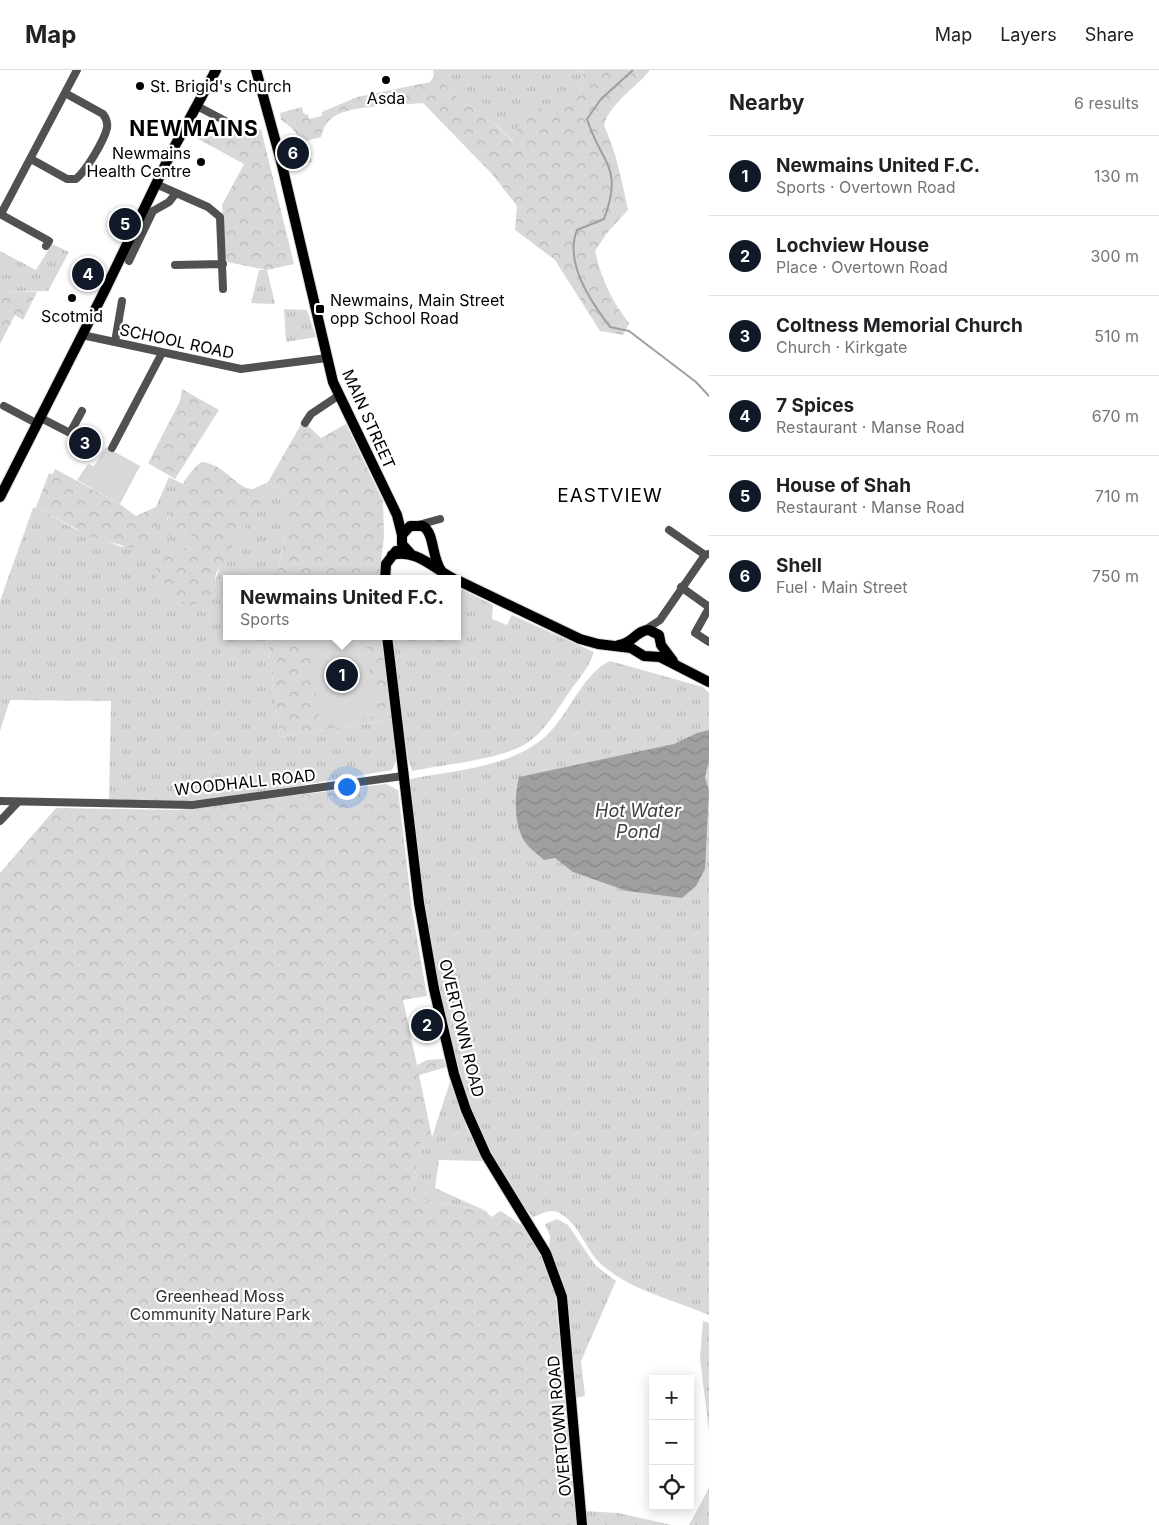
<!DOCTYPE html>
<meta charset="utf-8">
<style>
body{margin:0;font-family:Inter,sans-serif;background:#f2f2f2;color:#202124}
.controls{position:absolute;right:15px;bottom:15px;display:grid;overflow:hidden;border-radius:0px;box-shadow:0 2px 12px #0003}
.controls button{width:45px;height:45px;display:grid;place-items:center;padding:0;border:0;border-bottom:1px solid #e0e0e0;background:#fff;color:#202124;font:25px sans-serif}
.you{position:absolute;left:346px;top:716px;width:18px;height:18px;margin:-12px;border:4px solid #fff;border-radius:50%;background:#1a73e8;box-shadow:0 0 0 8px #1a73e833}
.badge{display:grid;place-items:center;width:32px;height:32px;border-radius:50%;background:#111827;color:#fff;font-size:16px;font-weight:700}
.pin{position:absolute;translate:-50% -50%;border:2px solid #fff;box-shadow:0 1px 5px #0006}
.popup{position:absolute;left:223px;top:505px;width:238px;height:65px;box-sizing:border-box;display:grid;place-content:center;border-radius:0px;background:#fff;filter:drop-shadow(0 1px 4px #0005);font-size:16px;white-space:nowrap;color:#757577}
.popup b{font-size:19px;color:#202124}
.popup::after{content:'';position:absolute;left:50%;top:100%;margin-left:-10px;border:10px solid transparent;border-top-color:#fff}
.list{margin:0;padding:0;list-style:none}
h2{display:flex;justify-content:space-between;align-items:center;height:65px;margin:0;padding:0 20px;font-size:21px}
h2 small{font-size:16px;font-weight:400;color:#757577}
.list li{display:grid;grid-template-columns:32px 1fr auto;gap:15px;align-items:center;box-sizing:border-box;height:80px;padding:0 20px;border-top:1px solid #e0e0e0}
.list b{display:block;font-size:19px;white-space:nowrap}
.list p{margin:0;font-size:16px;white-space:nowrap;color:#757577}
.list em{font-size:16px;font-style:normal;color:#757577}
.icon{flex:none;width:28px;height:28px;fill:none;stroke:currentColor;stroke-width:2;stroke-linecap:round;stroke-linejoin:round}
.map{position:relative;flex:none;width:709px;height:1455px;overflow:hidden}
header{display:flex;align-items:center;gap:30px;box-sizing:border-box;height:70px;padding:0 25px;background:#fff;border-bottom:1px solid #e0e0e0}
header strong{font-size:24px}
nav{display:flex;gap:28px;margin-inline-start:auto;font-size:18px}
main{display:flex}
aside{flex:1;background:#fff}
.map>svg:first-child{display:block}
.grass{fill:url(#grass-tufts)}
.forest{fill:url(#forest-crowns)}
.pitch{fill:#d8d8d8}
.water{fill:url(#water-waves)}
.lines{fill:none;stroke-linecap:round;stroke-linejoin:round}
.stream{stroke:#9f9f9f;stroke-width:2}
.major-casing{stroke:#dbdbdb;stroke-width:12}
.minor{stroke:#515151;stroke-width:8}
.major{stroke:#000;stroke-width:10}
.poi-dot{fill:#000;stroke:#fff;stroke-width:2}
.labels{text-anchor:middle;stroke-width:4.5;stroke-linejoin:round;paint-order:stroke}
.poi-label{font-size:16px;fill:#000;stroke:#fff;text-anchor:start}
.street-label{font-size:16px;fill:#000;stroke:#fff}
.park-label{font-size:16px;fill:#2f2f2f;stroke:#fff}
.water-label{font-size:18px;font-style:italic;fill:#404040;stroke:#fff}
.quarter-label{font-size:19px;letter-spacing:1px;fill:#000;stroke:#fff}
.district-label{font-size:21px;font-weight:bold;letter-spacing:1px;fill:#000;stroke:#fff}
</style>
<header>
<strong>Map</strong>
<nav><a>Map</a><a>Layers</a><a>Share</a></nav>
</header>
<main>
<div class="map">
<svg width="709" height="1455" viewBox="0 0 709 1455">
<defs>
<pattern id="grass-tufts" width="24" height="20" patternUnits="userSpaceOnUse" patternTransform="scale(1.25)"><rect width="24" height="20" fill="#d8d8d8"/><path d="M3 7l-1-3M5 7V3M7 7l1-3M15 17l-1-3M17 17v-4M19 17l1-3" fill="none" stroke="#b8b8b8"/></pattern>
<pattern id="forest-crowns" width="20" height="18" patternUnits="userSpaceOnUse" patternTransform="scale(1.25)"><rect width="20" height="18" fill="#d8d8d8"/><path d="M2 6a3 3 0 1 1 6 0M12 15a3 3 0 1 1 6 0" fill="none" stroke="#b8b8b8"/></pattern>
<pattern id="water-waves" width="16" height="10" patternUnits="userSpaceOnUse" patternTransform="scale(1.25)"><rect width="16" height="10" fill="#9f9f9f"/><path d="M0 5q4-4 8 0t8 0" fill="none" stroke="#878787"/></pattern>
</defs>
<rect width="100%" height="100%" fill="#fff"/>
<!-- grass -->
<path class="grass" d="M433,0h151l-4,24 -23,21 -35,5 -8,22 -31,-29 -20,-10 -16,-16 -7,-11h-6z
M52,174l17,8 -21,39 -48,1v-41l36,19z
M259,200h8l8,33 -2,1 -22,-1z
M284,239l23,1 9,27 -30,5z
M169,407l14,7 -16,35 9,18 9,-5 14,8 -10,8 -19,5 -11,32 31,21 24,-17c5,-39 42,-69 54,-107l18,13v37l-10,47h-49v57h40l13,101 113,-18 4,40 -5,11 -162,27 -54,5 -67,-3 2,-98 -101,-1 -10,31v-130l33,-93 3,-1 39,22 47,18 34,-15v-25z
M457,517l36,18 -1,14 15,6 5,-10 82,37c-5,16 -15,26 -24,39 -13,19 -27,44 -48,55 -30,15 -77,18 -110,25l-4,-12 -18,-123h67z
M610,591l93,26 6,6v622c-35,-15 -77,-24 -107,-50 -17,-15 -21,-39 -41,-51 -10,-7 -19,0 -28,3 -90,-92 -111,-314 -123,-438 45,-9 100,-11 136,-43 22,-20 37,-63 64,-75z
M451,1009l16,49 16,33 -44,-1 -4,28 51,23 -75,-13 11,-63 10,2z
M557,1149l11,6 28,41 20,15 -35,80 4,35 -9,2 -6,-76 -4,-27 -7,-23 -10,-23 1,-13 -5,-12z
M703,1251l6,2v109l-9,-74z
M709,1418v37h-20z
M585,1441l33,2 54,12h-86z"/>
<!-- forest -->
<path class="forest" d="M584,0h66c-14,18 -40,33 -46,55 12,27 18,56 24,85l-21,23 -12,18c6,27 17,51 34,72l-6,12 -23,-4 -45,-71 -40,-30 2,-24 -25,-32 -69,-71c-22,2 -73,2 -90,14 -7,5 -10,12 -12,20l-15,4 6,21 -4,1c-5,-19 -9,-32 -27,-43l-1,-7 22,-6 1,6 5,2 1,4 13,-3v-4l35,-15 73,-15 4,-6h6l7,11 16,16 20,10 30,29 9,-22 11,-15 24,10 23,-21z
M224,55l17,8 20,-4 33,135 -27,6 -40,-8 -3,-6 -2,-51 22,-41 -55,-30 5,-8 22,13z
M0,222h37l-14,28 -8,-5 -15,29z
M182,319l37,21 -44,69 -27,-16 32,-62z
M303,351l18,17 25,-14 37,77 1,35 -5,43h-103l10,-47v-37l-18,-13 -6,18 -46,73 -2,16 -7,10 -17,7c-9,-6 -23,-12 -30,-20 -10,-12 -2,-27 10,-33 11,-5 18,-4 28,-13l-13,-8 -9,5 -7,-2 -4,-6c3,-17 21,-59 37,-67 23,2 34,27 51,27l15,-7z
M55,399l65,35 16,12 20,-9v25l-6,8 -18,8 -41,-11 -55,-30 13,-34 4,1z
M267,566h115l11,83 -113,18z
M386,714l12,6 14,119 15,87 -24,4 14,65 10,-5 16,-1 4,8 -28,8 13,62 -10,-1 -11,62 75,13 5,6 10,-6 26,18 21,40 7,23 23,233h-578v-652l56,-65 123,2z"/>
<!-- pitch -->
<path class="pitch" d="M106,377l34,19 -20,38 -43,-24 11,-16 6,2z
M308,566h57l11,80 -56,7z"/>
<!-- water -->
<path class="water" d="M709,660v30l-4,17 4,14 -4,78 -9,17 -14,12 -55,-7 -54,-19 -18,-14 -11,2c-5,-5 -11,-9 -15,-13 -16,-17 -15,-50 -10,-70l155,-33 23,-11z"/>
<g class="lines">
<!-- stream -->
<path class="stream" d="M633,0l-32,29 -14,20c14,45 37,47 17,100l-27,11c-13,33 14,72 33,97l19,4 67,51 13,14"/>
<!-- major casing -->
<g class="major-casing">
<path id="major" d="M256,0l25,91 52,221 64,133 5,20
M0,427l105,-207 66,-137 45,-83
M411,484l-9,-10v-9l8,-9h13c12,8 8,31 19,46
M392,485c24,-7 42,14 62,24
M385,509l1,-15 10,-13
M457,510l123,59 18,5 33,4 13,8 16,1 49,25
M387,566l32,267 15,86 20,85 12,36 20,45 60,98 16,44 20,228
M619,575c15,-2 17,-15 30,-15l10,5 2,10 12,16"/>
</g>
<!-- minor -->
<path class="minor" d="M197,36l36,19
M31,89l36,20h9c10,-8 28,-38 31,-51 1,-6 -1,-10 -4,-14l-38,-21
M156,114l52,23 12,10 3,72
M0,144l49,27 -3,5
M1,144l76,-144
M129,191l24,-50 16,-9 7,-9
M175,195l48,-1
M82,265l159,34 86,-11
M115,272l7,-41
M4,336l32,17
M39,347l31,16 12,-22
M305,353l6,-9 27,-18
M112,378l50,-95
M418,455l22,-6
M669,460l36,25
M681,517l28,20
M709,538l-14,25 14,9
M645,560l15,-10 45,-65 4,-1
M0,731l192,4 211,-29
M0,751l18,-19"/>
<!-- major -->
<use href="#major" class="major"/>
</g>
<!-- markers -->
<g class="poi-dot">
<circle cx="386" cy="10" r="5"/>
<circle cx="140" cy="16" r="5"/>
<circle cx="201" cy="92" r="5"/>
<circle cx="72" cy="228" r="5"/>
<rect x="315" y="234" width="10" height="10" rx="2.5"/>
</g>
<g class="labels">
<!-- poi labels -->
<g class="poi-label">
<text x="150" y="22">St. Brigid's Church</text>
<text x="386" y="34" text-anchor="middle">Asda</text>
<text x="191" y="89" text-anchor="end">Newmains<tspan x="191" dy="18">Health Centre</tspan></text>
<text x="330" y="236">Newmains, Main Street<tspan x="330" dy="18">opp School Road</tspan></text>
<text x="72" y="252" text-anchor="middle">Scotmid</text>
</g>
<!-- street labels -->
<g class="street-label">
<text transform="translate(177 271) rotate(12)" y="6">SCHOOL ROAD</text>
<text transform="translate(369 349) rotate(66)" y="6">MAIN STREET</text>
<text transform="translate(245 712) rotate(-6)" y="6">WOODHALL ROAD</text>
<text transform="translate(462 958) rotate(76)" y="6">OVERTOWN ROAD</text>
<text transform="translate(559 1356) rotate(-95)" y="6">OVERTOWN ROAD</text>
</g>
<!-- park labels -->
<g class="park-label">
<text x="220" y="1232">Greenhead Moss<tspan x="220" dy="18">Community Nature Park</tspan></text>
</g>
<!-- water labels -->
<g class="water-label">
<text x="638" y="747">Hot Water<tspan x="638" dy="21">Pond</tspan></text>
</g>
<!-- quarter labels -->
<g class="quarter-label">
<text x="610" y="432">EASTVIEW</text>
</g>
<!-- district labels -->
<g class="district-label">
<text x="194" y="66">NEWMAINS</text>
</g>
</g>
</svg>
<div class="controls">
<button>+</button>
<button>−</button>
<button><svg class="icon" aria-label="locate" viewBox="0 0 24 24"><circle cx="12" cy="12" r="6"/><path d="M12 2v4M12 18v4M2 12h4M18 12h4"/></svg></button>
</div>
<div class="you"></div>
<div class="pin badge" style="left:342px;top:605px">1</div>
<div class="popup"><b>Newmains United F.C.</b>Sports</div>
<div class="pin badge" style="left:427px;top:955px">2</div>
<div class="pin badge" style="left:85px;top:373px">3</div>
<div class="pin badge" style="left:88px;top:204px">4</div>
<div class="pin badge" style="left:125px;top:154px">5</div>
<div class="pin badge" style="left:293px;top:83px">6</div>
</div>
<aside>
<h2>Nearby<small>6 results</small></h2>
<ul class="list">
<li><span class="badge">1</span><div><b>Newmains United F.C.</b><p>Sports · Overtown Road</p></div><em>130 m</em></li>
<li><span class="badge">2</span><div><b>Lochview House</b><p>Place · Overtown Road</p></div><em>300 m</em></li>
<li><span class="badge">3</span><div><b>Coltness Memorial Church</b><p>Church · Kirkgate</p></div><em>510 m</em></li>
<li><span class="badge">4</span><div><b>7 Spices</b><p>Restaurant · Manse Road</p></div><em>670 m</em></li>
<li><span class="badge">5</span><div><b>House of Shah</b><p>Restaurant · Manse Road</p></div><em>710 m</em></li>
<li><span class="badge">6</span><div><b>Shell</b><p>Fuel · Main Street</p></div><em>750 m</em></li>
</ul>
</aside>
</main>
